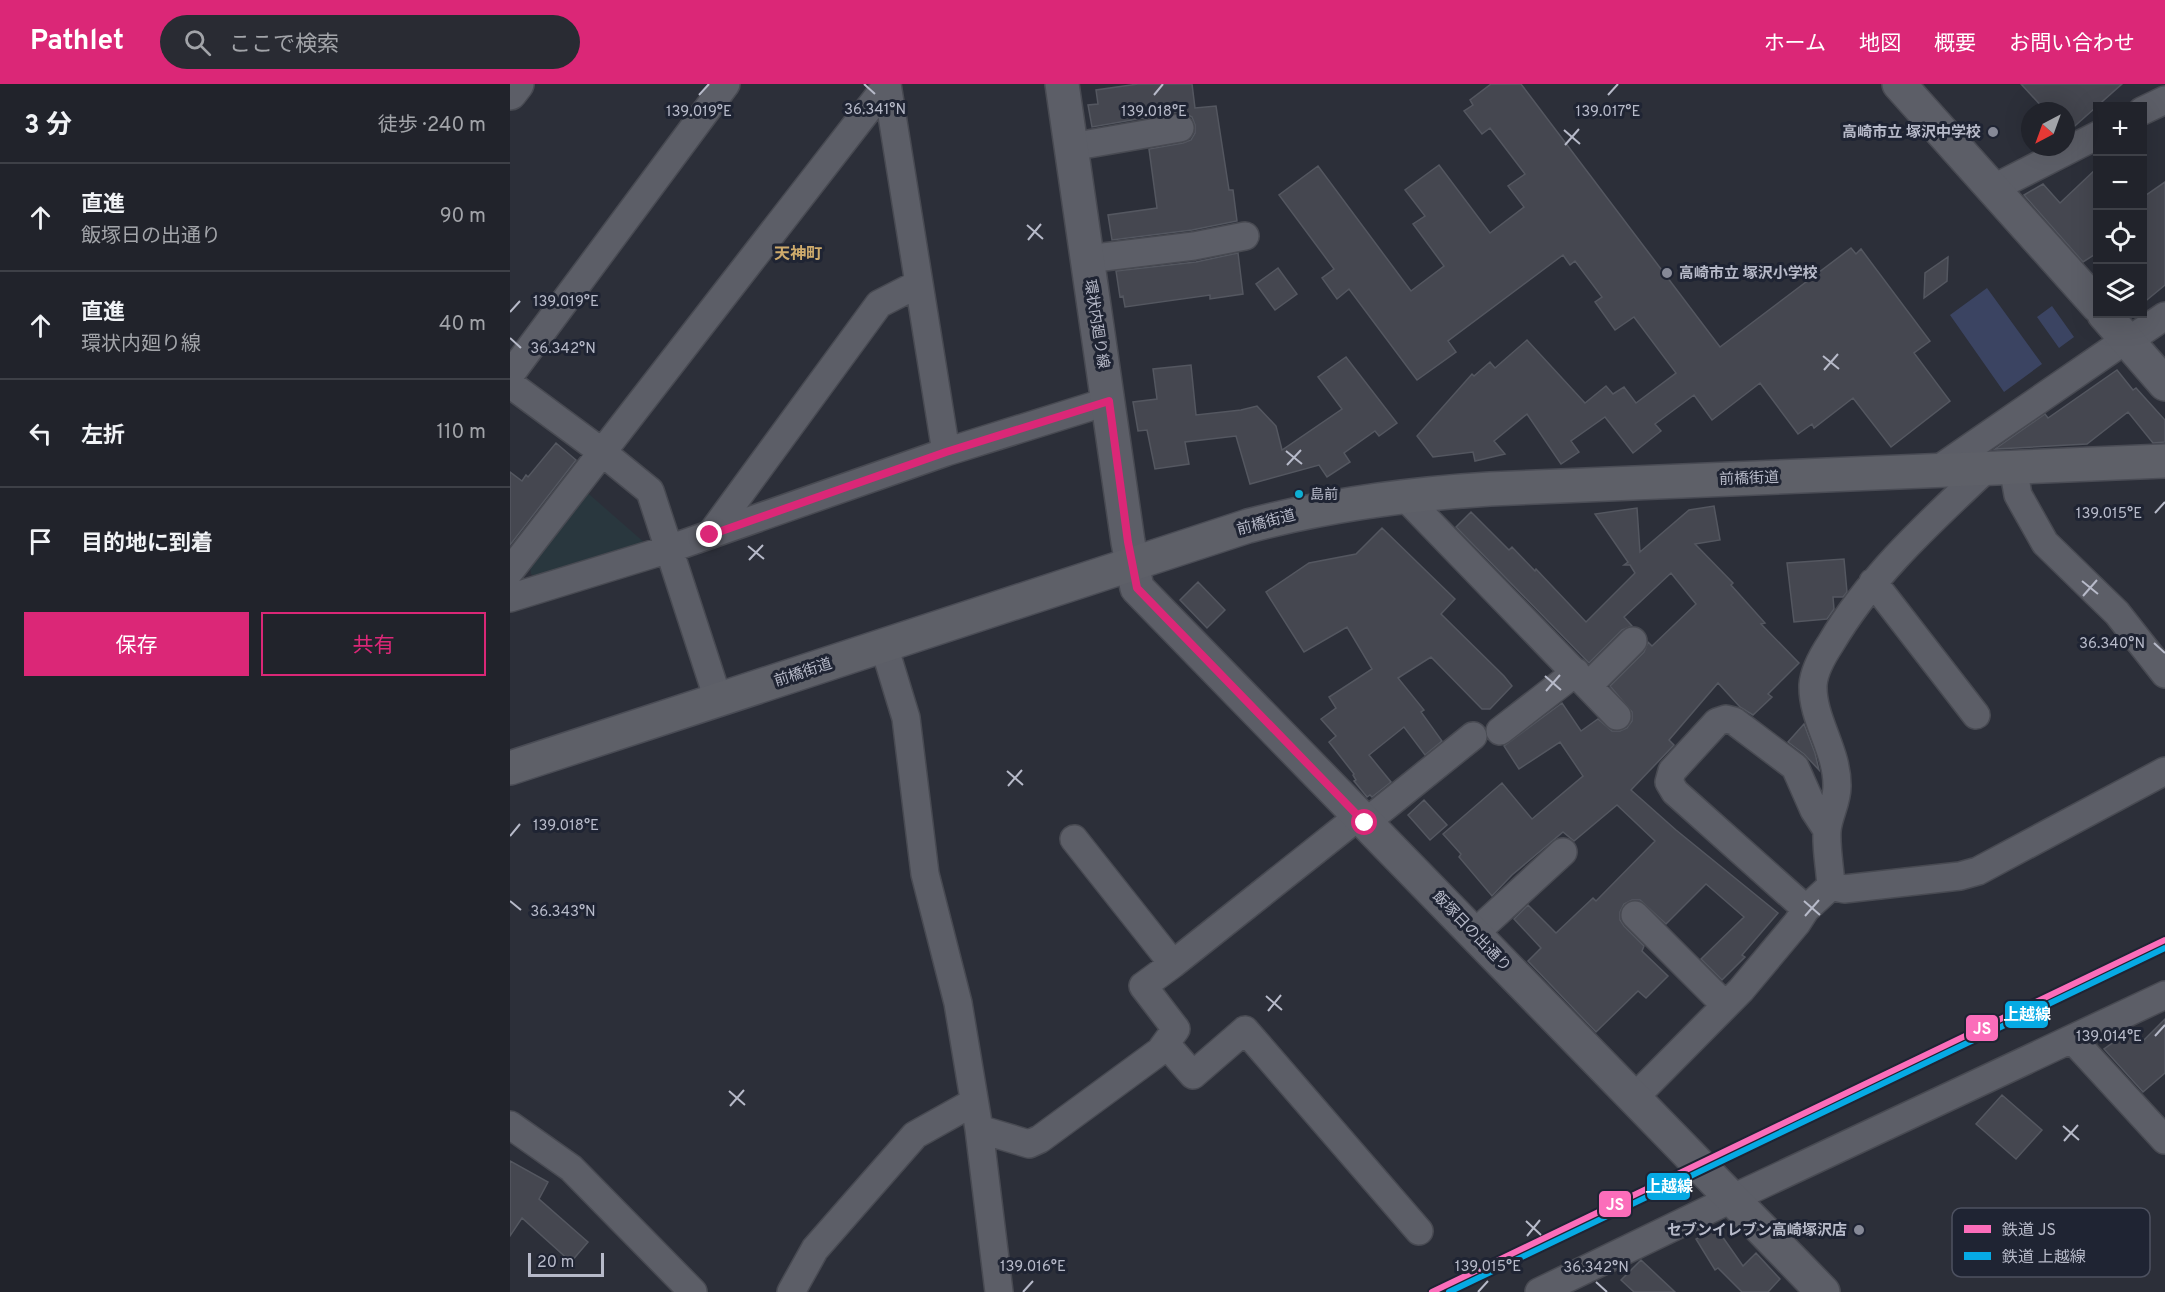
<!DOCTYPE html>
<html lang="ja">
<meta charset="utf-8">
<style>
body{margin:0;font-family:Overpass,"Noto Sans JP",sans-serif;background:#292b33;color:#f1f3f6}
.controls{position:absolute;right:18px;top:18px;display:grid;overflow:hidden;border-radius:0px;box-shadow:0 6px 24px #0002}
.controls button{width:54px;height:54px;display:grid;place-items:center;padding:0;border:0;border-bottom:2px solid #3e4047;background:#21232b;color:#f1f3f6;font:30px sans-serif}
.compass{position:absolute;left:1511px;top:18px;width:54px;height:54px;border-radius:50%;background:#21232b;box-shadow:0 6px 24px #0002;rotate:221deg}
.scale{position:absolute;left:18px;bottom:15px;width:76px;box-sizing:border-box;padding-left:6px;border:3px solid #b7bac9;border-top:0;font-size:16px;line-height:21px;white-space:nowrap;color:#b7bac9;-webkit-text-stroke:4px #1f2433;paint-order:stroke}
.stop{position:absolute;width:18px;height:18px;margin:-14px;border:4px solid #db2777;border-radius:50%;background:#fff}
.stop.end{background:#db2777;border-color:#fff;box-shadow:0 2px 6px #0008}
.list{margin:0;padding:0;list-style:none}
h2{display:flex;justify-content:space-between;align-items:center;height:78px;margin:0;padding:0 24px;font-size:26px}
h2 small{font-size:20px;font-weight:400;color:#a2a4a9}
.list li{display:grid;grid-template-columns:39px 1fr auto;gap:18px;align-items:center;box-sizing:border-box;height:108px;padding:0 24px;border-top:2px solid #3e4047}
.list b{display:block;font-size:22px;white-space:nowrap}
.list p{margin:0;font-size:20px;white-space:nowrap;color:#a2a4a9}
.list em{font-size:20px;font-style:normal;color:#a2a4a9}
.actions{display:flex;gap:12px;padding:18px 24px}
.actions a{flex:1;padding:14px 0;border:2px solid #db2777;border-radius:0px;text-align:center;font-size:21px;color:#db2777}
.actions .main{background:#db2777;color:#fff}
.icon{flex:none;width:33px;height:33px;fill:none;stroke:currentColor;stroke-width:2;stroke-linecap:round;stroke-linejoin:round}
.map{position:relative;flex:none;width:1655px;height:1208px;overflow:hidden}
header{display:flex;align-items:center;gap:36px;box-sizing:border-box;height:84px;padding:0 30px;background:#db2777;color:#fff}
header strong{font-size:28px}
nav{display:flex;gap:33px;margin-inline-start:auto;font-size:21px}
.search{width:420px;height:54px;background:#292b33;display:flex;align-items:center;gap:15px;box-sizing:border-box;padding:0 21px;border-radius:33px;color:#a2a4a9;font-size:22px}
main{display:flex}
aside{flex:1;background:#21232b}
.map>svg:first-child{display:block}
.green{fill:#29373e}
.water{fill:#3b4462}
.building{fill:#454750;stroke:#545760;stroke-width:1.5}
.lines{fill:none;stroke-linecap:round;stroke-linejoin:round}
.minor-casing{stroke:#484a52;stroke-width:30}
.tertiary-casing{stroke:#484a52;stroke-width:36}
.primary-casing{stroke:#4a4c55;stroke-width:36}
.minor{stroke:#5c5e67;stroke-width:27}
.tertiary{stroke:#5c5e67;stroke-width:33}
.primary{stroke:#5e6068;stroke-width:33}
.rail-1-casing{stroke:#1f2433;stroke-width:10}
.rail-2-casing{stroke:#1f2433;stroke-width:10}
.rail-1{stroke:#fb6dba;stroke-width:6}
.rail-2{stroke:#06aae4;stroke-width:6}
.route{stroke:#db2777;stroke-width:8}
.ticks{fill:none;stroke:#b7bac9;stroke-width:2}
.poi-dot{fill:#868997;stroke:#1f2433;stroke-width:2}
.bus-dot{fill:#0dafd3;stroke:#1f2433;stroke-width:2}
.labels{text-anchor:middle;stroke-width:6;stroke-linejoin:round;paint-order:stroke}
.bus-label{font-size:14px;fill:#b7bac9;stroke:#1f2433;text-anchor:start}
.poi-label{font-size:15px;font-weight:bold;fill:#b7bac9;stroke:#1f2433;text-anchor:end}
.street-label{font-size:15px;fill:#b7bac9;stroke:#1f2433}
.neighbourhood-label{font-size:16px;font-weight:bold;fill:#cfab6c;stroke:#1f2433}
.key{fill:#1f2433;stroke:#4d5160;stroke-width:1.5}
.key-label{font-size:16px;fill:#b7bac9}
.ticks-label{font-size:15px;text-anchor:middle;fill:#b7bac9;stroke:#1f2433;stroke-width:6;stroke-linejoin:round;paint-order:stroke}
.line-badge{stroke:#1f2433;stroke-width:2}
.badge-label{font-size:16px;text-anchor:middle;font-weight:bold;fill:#fff}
</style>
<header>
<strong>Pathlet</strong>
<div class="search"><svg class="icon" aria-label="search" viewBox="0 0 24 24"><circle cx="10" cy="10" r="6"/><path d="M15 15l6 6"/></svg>ここで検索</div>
<nav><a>ホーム</a><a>地図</a><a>概要</a><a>お問い合わせ</a></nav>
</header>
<main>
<aside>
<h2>3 分<small>徒歩 · 240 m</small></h2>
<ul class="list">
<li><svg class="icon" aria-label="ahead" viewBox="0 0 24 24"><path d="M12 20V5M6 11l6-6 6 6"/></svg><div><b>直進</b><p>飯塚日の出通り</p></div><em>90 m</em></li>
<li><svg class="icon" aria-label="ahead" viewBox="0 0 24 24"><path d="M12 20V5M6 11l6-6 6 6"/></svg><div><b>直進</b><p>環状内廻り線</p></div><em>40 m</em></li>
<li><svg class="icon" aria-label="left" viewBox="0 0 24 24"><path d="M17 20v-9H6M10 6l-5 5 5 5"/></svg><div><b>左折</b></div><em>110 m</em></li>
<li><svg class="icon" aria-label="arrive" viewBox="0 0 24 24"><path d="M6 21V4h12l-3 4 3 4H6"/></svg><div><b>目的地に到着</b></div></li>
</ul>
<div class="actions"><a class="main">保存</a><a>共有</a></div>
</aside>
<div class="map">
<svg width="1655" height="1208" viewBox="0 0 1655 1208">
<rect width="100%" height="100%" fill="#2c2f39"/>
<!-- green -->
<path class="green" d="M72,404l64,56 -108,35 -7,-5 -2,-15z"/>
<!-- water -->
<path class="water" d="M1477,204l55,76 -38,28 -54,-77z
M1542,222l22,31 -15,11 -22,-31z"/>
<!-- building -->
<path class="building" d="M628,0h54l3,24 21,-2 13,84h4l4,31 -45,9 -80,10 -4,-25 49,-7 -8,-59 34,-6 8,-3 4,-7v-8l-3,-8 -7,-4 -7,-1 -86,15 -4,-22 10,-1 -2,-14z
M981,0h30l199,263 131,-99 5,6 5,-5 69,92 -16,12 36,48 -59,46 -38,-49 -39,30 -2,-4 -14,10 -38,-51 -48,37 -18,-25 -39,29 6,7 -28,22 -28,-36 -34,24 8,11 -18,12 -34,-50 -33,27 11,13 -30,7 -2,-9 -40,5 -16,-21 55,-62 2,2 16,-14 5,6 32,-28 58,63 21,-17 7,8 11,-7 12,16 40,-30 -42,-56 -19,13 -20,-28 7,-5 -27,-36 -5,4 -7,-10 -115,86 8,11 -39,28 -68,-91 -12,10 -15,-21 12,-9 -55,-74 39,-29 93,125 33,-25 -31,-42 12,-8 -20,-26 34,-25 51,68 34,-26 -16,-21 17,-12 -35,-46 -8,6 -18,-23 9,-6 -3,-5z
M1511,0h101l-55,49 -1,-22h-20z
M1587,84v85l-14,9 -59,-67 19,-11 17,19z
M1655,98v103l-23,19v-106z
M728,169l5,41 -33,5v-4l-85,12 -2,-11 -3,1 -4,-26 80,-9z
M1438,173l-1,24 -23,17 1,-25z
M768,184l19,26 -22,16 -19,-26z
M836,273l51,66 -18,13 -4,-5 -31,22 6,9 -23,15 -8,-12 -69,19 -14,-48 -51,6 4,22 -34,5 -8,-39 -9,1 -5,-29 24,-3 -4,-30 38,-4 5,50 45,-5 16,-4 19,20 6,24 60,-41 -24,-32z
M1607,286l16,20 3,-2 29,32v22l-12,1 -25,-31 -41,32 -92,5 50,-35 3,4z
M46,359l20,17 -66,85v-73l12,9 4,-6 2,2z
M1204,422l6,34 -25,4 38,39 -2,2 34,38 -4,1 38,39 -31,31 4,3 -19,18 -13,-8 -22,-24 -49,57 5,5 -43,45 45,40 102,83 -36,42 3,2 -23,23 -21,-21 43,-42 -38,-33 -40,40 -26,-24h-8l-8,4 -4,8v8l4,6 20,20 -2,5 26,25 -22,22 -8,-7 -42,41 -68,-71 13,-13 -27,-29 14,-14 28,28 37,-35 3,3 59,-60 -38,-36 -43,36 -11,-9 -51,43 -20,21 -33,-39 2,-3 -18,-20 59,-51 30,36 51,-43 -23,-34 -41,27 -15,-23 58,-43 19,28 17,-12 14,12h8l7,-3 5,-7v-9l-22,-26 34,-34 4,-10 4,4 44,-42 -25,-31 -47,44 8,9 -10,4 -33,33 -133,-136 15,-15 38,38 3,-3 23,24 1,-2 50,53 49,-49 -5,-8h-6l4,-3 -33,-48 42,-6 3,44 49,-42z
M872,444l73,71 -14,15 63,62 8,10 -22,23h-8l-51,-52 -33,21 26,32 -3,2 21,29 -17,14 -21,-28 -35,28 22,27 -19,15 -2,-2 -3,2 -13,-16 2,-1 -3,-5 1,-1 -25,-32 7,-6 -15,-17 15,-11 -7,-11 43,-28 -25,-42 -43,25 -38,-60 43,-29 47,-9z
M1334,475l3,33 -4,5h-10l1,12 -7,10 -33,3 -7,-59z
M688,498l27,28 -18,18 -27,-28z
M1294,640l11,29 4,17 -15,-16 -16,-12z
M914,716l23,25 -17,15 -22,-25z
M1655,935v54l-22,19 -39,-43 30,-21 10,12z
M1492,1011l40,35 -26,29 -40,-35z
M0,1077l38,21 -9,17 49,43 -17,20 -49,-44 -12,18z
M1207,1145l26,37 13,-13 24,26 -12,13h-26l-24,-24 -3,2 -19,-31z
M1131,1176l34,32h-41l-13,-12z"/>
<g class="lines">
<!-- minor casing -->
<g class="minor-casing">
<path id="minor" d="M377,0l59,368
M1632,27l23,-11
M561,63l109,-19
M1482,105l106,-54
M577,175l107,-13 51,-10
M1618,257l37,-25
M0,291l216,-291
M0,300l92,68 48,39 68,208
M1503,383l5,28 27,48 72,70 48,61
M1427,386l190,-131
M894,412l184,190 45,-45
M200,451l169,-231 39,-20
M0,487l377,-486
M1363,498l103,133
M0,514l159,-49 277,-97 163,-51
M374,562l22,72 19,156 33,129 21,126 20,163
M1078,602l29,30
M990,647l76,-59
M855,739l108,-87
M564,755l99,125
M1321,802l13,3 116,-13 18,-5 187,-100
M1296,825l-131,-117 -6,-10 3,-11 45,-49 9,-3 8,2 61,46 19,43 13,20
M1125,831l90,90
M965,849l88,-81
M1563,956l92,100
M656,960l27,31 52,-45 174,201
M1124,1014l107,-108 56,-67 9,-14 25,-23c-1,-18 -5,-37 -4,-55 1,-15 10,-29 10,-44 1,-36 -25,-67 -24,-102 1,-15 10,-30 18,-42 40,-68 98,-120 155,-174
M0,1041l61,43 122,124
M469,1045l50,15 11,-5 120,-88 16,-22 -33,-43 30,-22 186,-148
M281,1208l24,-43 100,-114 59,-33
M1029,1208l192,-93 434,-204"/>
</g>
<!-- tertiary casing -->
<g class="tertiary-casing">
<path id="tertiary" d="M552,0l66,458 9,46 686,704
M1389,0l199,222
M0,9l7,-9
M1594,230l61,70"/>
</g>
<!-- primary casing -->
<g class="primary-casing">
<path id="primary" d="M0,684l738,-242c79,-21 160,-32 242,-37l675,-28"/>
</g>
<!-- minor -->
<use href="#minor" class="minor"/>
<!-- tertiary -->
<use href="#tertiary" class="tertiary"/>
<!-- primary -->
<use href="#primary" class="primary"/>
<!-- rail-1 casing -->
<g class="rail-1-casing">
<path id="rail-1" d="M922,1208l733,-352"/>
</g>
<!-- rail-2 casing -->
<g class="rail-2-casing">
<path id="rail-2" d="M939,1208l716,-344"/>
</g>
<!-- rail-1 -->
<use href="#rail-1" class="rail-1"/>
<!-- rail-2 -->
<use href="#rail-2" class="rail-2"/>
</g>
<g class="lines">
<!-- route -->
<path class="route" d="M200,451l236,-83 163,-51 19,141 9,46 228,235"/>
</g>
<!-- ticks -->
<path class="ticks" d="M354,0l11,10M189,11l10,-11M644,11l9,-11M1098,11l10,-11M1054,46l16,14M1055,61l14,-16M517,141l16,14M518,156l13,-16M0,228l10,-11M0,254l11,10M1313,272l16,13M1314,286l14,-16M776,367l16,13M777,381l14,-15M1645,429l10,-11M238,462l16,13M239,476l14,-15M1572,497l16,13M1573,512l14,-16M1644,559l11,10M1035,592l16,14M1036,607l14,-16M497,687l16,14M498,702l14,-16M0,752l10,-12M0,817l11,9M1294,817l16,14M1295,832l14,-16M756,912l16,14M758,927l13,-16M1645,952l10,-11M219,1007l16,14M220,1022l14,-16M1553,1042l16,14M1554,1057l14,-16M1016,1137l15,14M1017,1152l13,-16M1086,1198l11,10M513,1208l10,-11M968,1208l10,-11"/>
<!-- markers -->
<g class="poi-dot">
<circle cx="1483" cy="48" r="6"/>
<circle cx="1157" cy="189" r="6"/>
<circle cx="1349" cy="1146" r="6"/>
</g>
<circle class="bus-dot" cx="789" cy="410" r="5"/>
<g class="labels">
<!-- bus labels -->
<g class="bus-label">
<text x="800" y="415">島前</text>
</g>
<!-- poi labels -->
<g class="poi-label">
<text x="1471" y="53">高崎市立 塚沢中学校</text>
<text x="1169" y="194" text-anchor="start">高崎市立 塚沢小学校</text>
<text x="1337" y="1151">セブンイレブン高崎塚沢店</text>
</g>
<!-- street labels -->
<g class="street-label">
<text transform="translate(587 240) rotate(81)" y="5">環状内廻り線</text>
<text transform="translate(1239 394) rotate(-2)" y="5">前橋街道</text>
<text transform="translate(756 438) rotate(-15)" y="5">前橋街道</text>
<text transform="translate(293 588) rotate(-18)" y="5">前橋街道</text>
<text transform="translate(962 847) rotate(46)" y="5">飯塚日の出通り</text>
</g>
<!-- neighbourhood labels -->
<g class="neighbourhood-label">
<text x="288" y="175">天神町</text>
</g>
</g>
<!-- legend -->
<rect x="1442" y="1124" width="198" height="69" rx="9" class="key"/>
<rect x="1454" y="1141" width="27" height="8" fill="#fb6dba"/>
<rect x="1454" y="1168" width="27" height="8" fill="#06aae4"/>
<g class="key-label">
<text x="1492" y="1151">鉄道 JS</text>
<text x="1492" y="1178">鉄道 上越線</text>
</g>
<g class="ticks-label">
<text x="365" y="30">36.341°N</text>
<text x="189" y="32">139.019°E</text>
<text x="644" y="32">139.018°E</text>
<text x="1098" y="32">139.017°E</text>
<text x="56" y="222">139.019°E</text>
<text x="53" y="269">36.342°N</text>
<text x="1599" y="434">139.015°E</text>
<text x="1602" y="564">36.340°N</text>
<text x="56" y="746">139.018°E</text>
<text x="53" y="832">36.343°N</text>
<text x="1599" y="957">139.014°E</text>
<text x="523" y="1187">139.016°E</text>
<text x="978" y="1187">139.015°E</text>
<text x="1086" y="1188">36.342°N</text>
</g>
<g class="line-badge">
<rect x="1494" y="916" width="45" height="29" rx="6" fill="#06aae4"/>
<rect x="1455" y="930" width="34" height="28" rx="6" fill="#fb6dba"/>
<rect x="1136" y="1088" width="45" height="29" rx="6" fill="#06aae4"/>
<rect x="1088" y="1106" width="34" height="28" rx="6" fill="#fb6dba"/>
</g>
<g class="badge-label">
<text x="1517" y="936">上越線</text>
<text x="1472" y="950">JS</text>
<text x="1159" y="1108">上越線</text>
<text x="1105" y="1126">JS</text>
</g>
</svg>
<div class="controls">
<button>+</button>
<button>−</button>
<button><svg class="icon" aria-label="locate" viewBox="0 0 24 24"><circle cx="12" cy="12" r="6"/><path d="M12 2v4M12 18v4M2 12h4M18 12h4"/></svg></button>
<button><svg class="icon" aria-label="layers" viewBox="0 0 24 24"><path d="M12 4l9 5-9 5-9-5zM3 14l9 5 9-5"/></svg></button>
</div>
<svg class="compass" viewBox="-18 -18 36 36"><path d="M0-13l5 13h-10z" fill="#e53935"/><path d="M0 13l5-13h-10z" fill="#a2a4a9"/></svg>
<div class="scale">20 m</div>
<div class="stop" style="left:855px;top:739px"></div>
<div class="stop end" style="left:200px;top:451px"></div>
</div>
</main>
